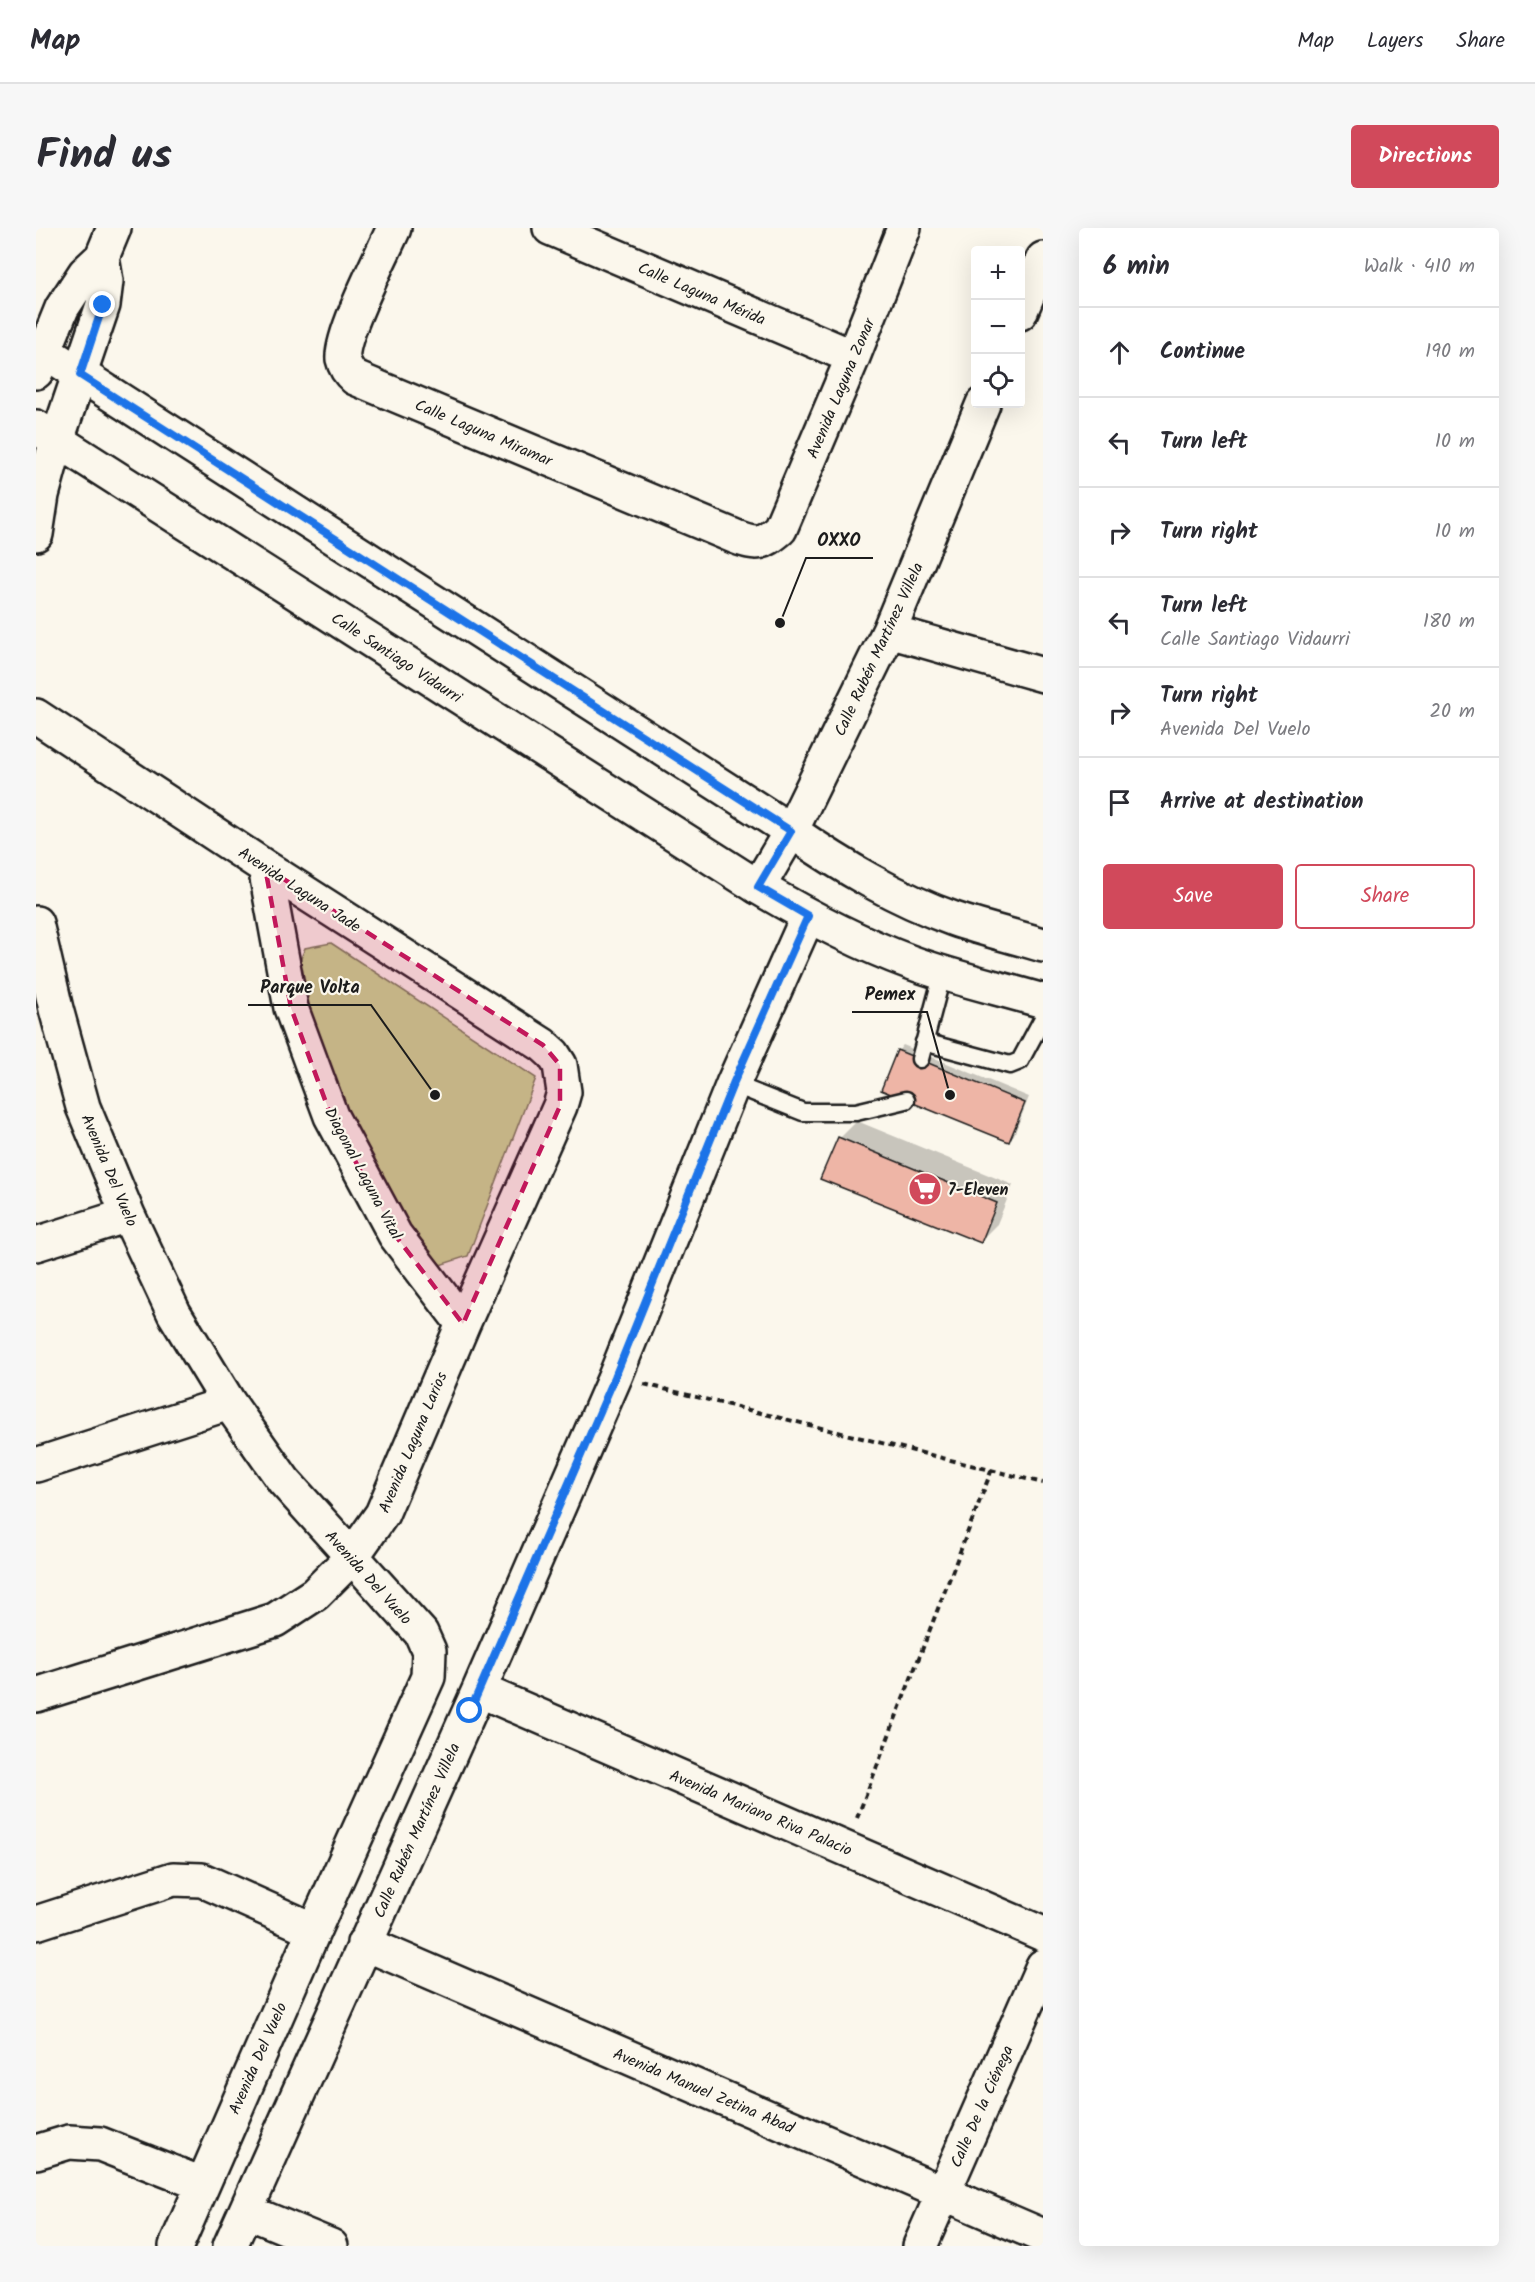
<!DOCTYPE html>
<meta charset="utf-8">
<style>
body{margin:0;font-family:Kalam,sans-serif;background:#f7f7f7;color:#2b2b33}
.controls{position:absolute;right:18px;top:18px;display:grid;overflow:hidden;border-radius:6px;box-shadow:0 6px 24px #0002}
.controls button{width:54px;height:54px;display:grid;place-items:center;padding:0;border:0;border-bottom:2px solid #e1e1e2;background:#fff;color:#2b2b33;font:30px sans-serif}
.stop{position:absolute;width:18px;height:18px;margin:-14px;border:4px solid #1a73e8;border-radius:50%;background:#fff}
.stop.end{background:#1a73e8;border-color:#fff;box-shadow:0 2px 6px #0008}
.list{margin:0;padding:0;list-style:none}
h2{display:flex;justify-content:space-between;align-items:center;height:78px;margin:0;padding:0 24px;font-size:26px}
h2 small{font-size:20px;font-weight:400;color:#7c7c81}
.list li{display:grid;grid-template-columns:39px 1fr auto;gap:18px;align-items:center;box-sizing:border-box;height:90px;padding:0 24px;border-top:2px solid #e1e1e2}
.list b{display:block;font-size:22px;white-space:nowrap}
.list p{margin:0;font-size:20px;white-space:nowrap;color:#7c7c81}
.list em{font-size:20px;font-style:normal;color:#7c7c81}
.actions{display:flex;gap:12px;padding:18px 24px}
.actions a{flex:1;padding:14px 0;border:2px solid #d1495b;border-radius:6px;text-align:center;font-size:21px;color:#d1495b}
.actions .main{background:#d1495b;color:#fff}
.icon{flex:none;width:33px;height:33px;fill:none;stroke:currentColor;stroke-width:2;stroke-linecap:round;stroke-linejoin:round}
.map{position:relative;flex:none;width:1007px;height:2018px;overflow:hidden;border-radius:6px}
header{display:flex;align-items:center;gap:36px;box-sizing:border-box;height:84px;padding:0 30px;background:#fff;border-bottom:2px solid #e1e1e2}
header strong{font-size:28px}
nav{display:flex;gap:33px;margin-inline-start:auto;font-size:21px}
.intro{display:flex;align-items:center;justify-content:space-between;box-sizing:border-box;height:144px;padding:0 36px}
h1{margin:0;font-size:42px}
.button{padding:15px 27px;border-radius:6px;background:#d1495b;color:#fff;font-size:21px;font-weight:700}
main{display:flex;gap:36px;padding:0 36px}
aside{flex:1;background:#fff;border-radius:6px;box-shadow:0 6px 24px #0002}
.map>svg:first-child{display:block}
.green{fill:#c6db91;stroke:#717c56;stroke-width:1.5}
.shadow{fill:#0003}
.building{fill:#eeb5a6;stroke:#1c1c1c;stroke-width:1.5}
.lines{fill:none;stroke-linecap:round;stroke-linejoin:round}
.service-casing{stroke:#1c1c1c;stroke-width:21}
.minor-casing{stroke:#1c1c1c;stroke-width:38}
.secondary-casing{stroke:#1c1c1c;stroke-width:38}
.path{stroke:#1c1c1c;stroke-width:4;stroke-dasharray:6 4.5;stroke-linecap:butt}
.service{stroke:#fbf7ec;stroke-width:16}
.minor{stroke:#fbf7ec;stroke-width:33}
.secondary{stroke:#fbf7ec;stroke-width:33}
.route{stroke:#1a73e8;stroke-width:8}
.marked{fill:#c2185b;fill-opacity:0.2;stroke:#c2185b;stroke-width:4.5;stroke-dasharray:12 8;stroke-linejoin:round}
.labels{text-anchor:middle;stroke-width:4.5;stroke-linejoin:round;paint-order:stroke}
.street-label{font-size:16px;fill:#1c1c1c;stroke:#fbf7ec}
.poi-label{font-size:16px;font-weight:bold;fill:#1c1c1c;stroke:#fbf7ec;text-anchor:start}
.leader{fill:none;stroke:#1c1c1c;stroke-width:2}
.callout-dot{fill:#1c1c1c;stroke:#fbf7ec;stroke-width:2}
.callout-label{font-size:18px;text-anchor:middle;font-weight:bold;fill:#1c1c1c;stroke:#fbf7ec;stroke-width:4.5;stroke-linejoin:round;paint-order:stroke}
</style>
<header>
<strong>Map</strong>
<nav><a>Map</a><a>Layers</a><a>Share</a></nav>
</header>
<div class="intro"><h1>Find us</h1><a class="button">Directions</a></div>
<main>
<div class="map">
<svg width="1007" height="2018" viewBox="0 0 1007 2018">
<rect width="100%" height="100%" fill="#fbf7ec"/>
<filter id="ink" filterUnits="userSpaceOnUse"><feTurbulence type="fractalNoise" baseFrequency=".0167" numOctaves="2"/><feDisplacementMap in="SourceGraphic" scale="12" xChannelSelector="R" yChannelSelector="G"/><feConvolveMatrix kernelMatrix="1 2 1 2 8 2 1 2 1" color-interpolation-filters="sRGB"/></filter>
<g filter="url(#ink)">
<!-- green -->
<path class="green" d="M295,715l205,135 -68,178 -28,9 -21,-16 -71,-136 -53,-139 10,-26z"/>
<!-- shadow -->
<path class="shadow" d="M867,817l126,52 -15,38 -6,5 -110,-89z
M821,893l156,64 -16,39 -17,17 -140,-103z"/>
<!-- building -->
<path class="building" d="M861,822l128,53 -16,39 -128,-52z
M802,909l159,66 -16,40 -161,-64z"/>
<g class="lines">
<!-- service casing -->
<g class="service-casing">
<path id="service" d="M888,814l86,23 10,-4 23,-43
M884,831l23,-87
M697,856l70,28h53l50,-12"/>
</g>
<!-- minor casing -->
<g class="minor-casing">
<path id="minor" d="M358,0c-11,25 -54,108 -51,131 2,9 6,14 12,19l381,159c22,8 26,7 44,-8l73,-172 51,-129
M514,0l303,129
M984,85l23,-54
M0,144l26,-64 23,-35 17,-16 12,-29
M0,306l6,-39 15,-55 46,-135 3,-24 -4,-24
M853,403l154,44
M0,488l229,151 278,178 10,9 7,11 4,27 -4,14 -97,218 -81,190 -31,44 -36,36 -40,26 -239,75
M229,639l26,141 40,108 64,119 68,89
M722,659l33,-56 98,-200 94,-227
M0,695l20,86 27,98 45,108 46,98 55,90 55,78 137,152 8,18 -1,26 -114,253 -138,316
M0,1016l92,-29
M0,1237l193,-62
M443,1462l564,244
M0,1695l137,-44 29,1 112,50
M328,1715l679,293
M0,1924l33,-10 31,2 102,40
M210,1983l85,35
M194,2018l249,-556 136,-313 118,-293 75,-168
M884,2018l123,-280"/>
</g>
<!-- secondary casing -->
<g class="secondary-casing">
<path id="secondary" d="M0,118l755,485c51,35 104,67 163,88 29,10 59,17 89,26
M0,199l722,460c49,29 98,55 152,75 43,16 89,26 133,39"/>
</g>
<!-- path -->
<path class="path" d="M608,1156l399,99
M821,1590l135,-349"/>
<!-- service -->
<use href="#service" class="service"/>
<!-- minor -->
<use href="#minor" class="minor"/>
<!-- secondary -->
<use href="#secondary" class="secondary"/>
</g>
</g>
<g class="lines" filter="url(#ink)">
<!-- route -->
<path class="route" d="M67,77l-23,70 711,456 -33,56 50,29 -75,168 -118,293 -145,334"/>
</g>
<!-- marked area -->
<path class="marked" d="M229,639l278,178 17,20v41l-97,218 -68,-89 -64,-119 -40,-108z"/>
<!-- icons -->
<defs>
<g id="supermarket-disc" transform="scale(1.725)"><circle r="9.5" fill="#d1495b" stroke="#fbf7ec"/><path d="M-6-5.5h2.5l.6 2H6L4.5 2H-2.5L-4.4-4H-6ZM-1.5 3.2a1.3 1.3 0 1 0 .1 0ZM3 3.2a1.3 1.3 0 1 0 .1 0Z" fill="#fff"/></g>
</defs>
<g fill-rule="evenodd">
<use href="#supermarket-disc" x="889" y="961"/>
</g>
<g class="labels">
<!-- street labels -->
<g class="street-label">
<text transform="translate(666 65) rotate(23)" y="6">Calle Laguna Mérida</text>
<text transform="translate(804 160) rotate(-67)" y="6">Avenida Laguna Zonar</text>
<text transform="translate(448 204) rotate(23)" y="6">Calle Laguna Miramar</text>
<text transform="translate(842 421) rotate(-65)" y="6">Calle Rubén Martínez Villela</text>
<text transform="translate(361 429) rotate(33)" y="6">Calle Santiago Vidaurri</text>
<text transform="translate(264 661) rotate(33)" y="6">Avenida Laguna Jade</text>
<text transform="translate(74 942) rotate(67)" y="6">Avenida Del Vuelo</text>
<text transform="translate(328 945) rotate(62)" y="6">Diagonal Laguna Vital</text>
<text transform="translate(376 1214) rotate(-67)" y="6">Avenida Laguna Larios</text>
<text transform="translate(333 1349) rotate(48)" y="6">Avenida Del Vuelo</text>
<text transform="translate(725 1584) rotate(23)" y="6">Avenida Mariano Riva Palacio</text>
<text transform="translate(380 1602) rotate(-66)" y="6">Calle Rubén Martínez Villela</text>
<text transform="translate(221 1830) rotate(-66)" y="6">Avenida Del Vuelo</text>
<text transform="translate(668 1862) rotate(23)" y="6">Avenida Manuel Zetina Abad</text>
<text transform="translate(945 1878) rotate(-66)" y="6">Calle De la Ciénega</text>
</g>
<!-- poi labels -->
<g class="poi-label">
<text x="912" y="967">7-Eleven</text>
</g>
</g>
<!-- callouts -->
<path class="leader" d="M744 395L770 330H837M399 867L335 777H212M914 867L891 784H816"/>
<g class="callout-dot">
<circle cx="744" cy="395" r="6"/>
<circle cx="399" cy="867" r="6"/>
<circle cx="914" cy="867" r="6"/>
</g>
<g class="callout-label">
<text x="803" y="318">OXXO</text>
<text x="274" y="765">Parque Volta</text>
<text x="854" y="772">Pemex</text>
</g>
</svg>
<div class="controls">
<button>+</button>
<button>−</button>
<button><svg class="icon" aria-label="locate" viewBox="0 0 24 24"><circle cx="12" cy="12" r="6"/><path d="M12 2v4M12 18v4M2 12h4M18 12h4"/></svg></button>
</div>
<div class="stop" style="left:434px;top:1483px"></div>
<div class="stop end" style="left:67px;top:77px"></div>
</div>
<aside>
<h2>6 min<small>Walk · 410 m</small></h2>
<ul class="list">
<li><svg class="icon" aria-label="ahead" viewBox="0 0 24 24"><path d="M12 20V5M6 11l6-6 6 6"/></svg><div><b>Continue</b></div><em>190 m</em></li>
<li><svg class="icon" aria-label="left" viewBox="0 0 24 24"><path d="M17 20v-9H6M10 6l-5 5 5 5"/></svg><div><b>Turn left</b></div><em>10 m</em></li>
<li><svg class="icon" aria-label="right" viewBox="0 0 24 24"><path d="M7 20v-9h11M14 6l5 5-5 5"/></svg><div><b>Turn right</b></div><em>10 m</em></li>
<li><svg class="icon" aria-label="left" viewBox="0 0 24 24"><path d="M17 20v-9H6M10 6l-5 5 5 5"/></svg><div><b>Turn left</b><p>Calle Santiago Vidaurri</p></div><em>180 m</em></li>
<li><svg class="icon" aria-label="right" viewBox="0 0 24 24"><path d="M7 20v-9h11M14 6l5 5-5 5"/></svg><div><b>Turn right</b><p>Avenida Del Vuelo</p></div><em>20 m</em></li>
<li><svg class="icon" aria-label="arrive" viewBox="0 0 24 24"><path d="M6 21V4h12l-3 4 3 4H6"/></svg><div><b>Arrive at destination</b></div></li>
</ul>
<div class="actions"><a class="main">Save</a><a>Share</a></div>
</aside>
</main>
